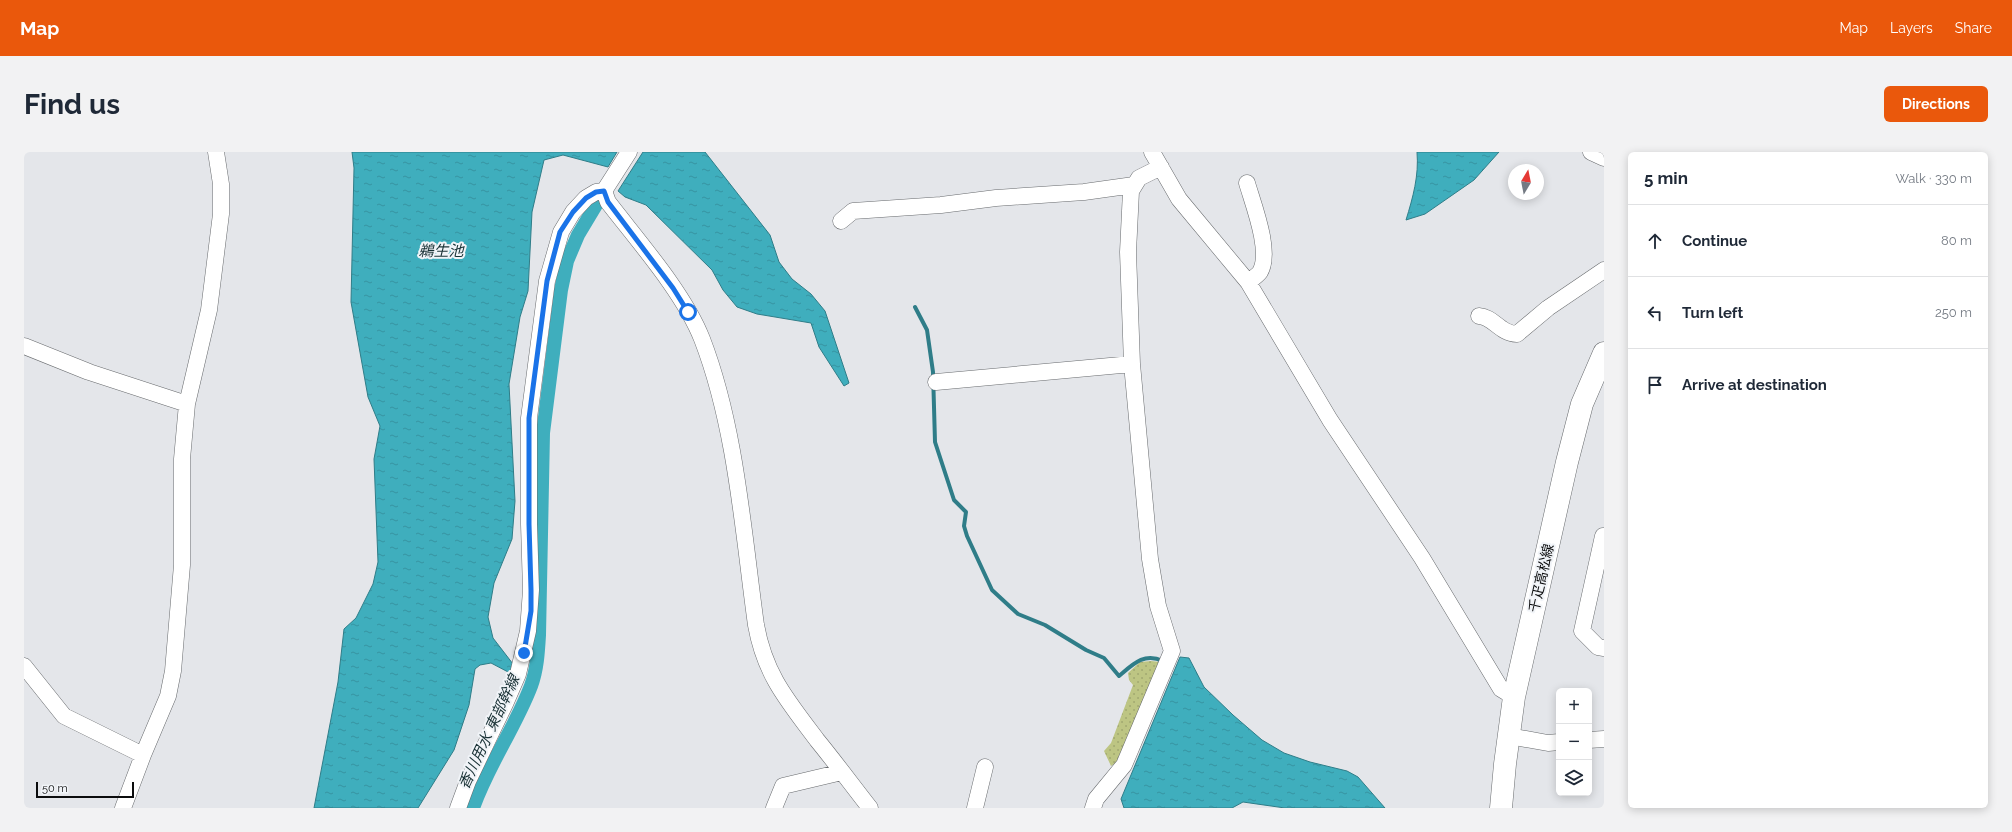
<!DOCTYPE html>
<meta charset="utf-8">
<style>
body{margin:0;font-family:Raleway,"Noto Sans JP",sans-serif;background:#f2f2f3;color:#1f2937}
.controls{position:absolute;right:12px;bottom:12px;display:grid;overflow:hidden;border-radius:6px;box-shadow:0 2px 10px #0003}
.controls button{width:36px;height:36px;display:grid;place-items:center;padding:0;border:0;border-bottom:1px solid #e0e1e3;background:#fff;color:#1f2937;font:20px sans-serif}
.compass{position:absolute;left:1484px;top:12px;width:36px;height:36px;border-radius:50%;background:#fff;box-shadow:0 2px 10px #0003;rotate:10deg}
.scale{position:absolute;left:12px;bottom:10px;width:98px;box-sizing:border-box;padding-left:4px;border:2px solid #0b0c0d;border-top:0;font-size:11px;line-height:14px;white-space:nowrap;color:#0b0c0d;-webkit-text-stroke:3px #f1f4f8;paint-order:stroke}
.stop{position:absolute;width:12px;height:12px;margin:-9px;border:3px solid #1a73e8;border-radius:50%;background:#fff}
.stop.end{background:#1a73e8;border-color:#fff;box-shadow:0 1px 4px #0008}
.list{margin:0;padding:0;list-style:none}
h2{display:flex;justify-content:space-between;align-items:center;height:52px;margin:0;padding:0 16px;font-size:17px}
h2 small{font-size:13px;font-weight:400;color:#747a83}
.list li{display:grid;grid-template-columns:26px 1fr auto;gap:12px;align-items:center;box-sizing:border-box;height:72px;padding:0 16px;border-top:1px solid #e0e1e3}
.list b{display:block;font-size:15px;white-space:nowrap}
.list em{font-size:13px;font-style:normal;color:#747a83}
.icon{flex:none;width:22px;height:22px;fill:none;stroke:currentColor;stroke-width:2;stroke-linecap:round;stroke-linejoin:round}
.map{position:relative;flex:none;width:1580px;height:656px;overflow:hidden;border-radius:6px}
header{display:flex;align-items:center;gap:24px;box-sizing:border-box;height:56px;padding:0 20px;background:#ea580c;color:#fff}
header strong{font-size:19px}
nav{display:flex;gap:22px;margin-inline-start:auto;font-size:14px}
.intro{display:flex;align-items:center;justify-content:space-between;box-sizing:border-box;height:96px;padding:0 24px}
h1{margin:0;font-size:28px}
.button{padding:10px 18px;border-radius:6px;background:#ea580c;color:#fff;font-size:14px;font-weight:700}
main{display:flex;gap:24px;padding:0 24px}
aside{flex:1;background:#fff;border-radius:6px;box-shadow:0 2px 10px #0003}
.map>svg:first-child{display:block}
.grass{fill:url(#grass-dots)}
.water{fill:url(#water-ripples);stroke:#2f7d88}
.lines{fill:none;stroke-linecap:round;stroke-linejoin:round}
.stream{stroke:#2f7d88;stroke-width:4}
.canal{stroke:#3faebd;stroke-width:14}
.street-casing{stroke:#686b6e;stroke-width:17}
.secondary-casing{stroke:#686b6e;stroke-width:23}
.street{stroke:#fff;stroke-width:16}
.secondary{stroke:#fff;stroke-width:22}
.route{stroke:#1a73e8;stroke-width:5}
.labels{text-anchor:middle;stroke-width:4;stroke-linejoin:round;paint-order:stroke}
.street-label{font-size:14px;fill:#0b0c0d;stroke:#f1f4f8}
.water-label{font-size:15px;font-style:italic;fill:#193135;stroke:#f1f4f8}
</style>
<header>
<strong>Map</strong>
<nav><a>Map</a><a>Layers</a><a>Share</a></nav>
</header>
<div class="intro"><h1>Find us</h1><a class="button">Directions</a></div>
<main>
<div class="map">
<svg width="1580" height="656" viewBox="0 0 1580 656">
<defs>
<pattern id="grass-dots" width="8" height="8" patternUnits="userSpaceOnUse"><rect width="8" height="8" fill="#bdc583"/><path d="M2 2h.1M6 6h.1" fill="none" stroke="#a1a870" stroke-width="1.8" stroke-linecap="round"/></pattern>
<pattern id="water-ripples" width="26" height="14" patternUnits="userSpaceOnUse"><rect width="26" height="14" fill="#3faebd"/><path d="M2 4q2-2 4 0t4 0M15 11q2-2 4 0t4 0" fill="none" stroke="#3694a1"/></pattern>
</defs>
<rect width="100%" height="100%" fill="#e4e6ea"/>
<!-- grass -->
<path class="grass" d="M1127,509l9,1 -41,99 -8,5 -7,-15 7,-8 22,-58 -4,-5 -1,-7 12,-11z"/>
<!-- water -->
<path class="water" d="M328,0h265l-9,15 -45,-12 -19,5 -12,52 -4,79 -8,26 -11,67 6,117 -3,38 -18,44 -6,34 5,21 20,26 -3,9 -19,-10 -11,2 -5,4 -6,36 -15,45 -36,58h-104l24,-126 6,-53 12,-11 17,-34 5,-22 -4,-103 6,-33 -12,-29 -17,-95 3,-134z
M619,0h62l65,83 9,27 13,17 19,15 14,17 24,72 -5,3 -25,-39 -8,-24 -54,-9 -20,-7 -14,-17 -11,-20 -66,-65 -21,-8 -7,-6z
M1393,0h82l-25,28 -49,34 -19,6c7,-23 13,-44 11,-68z
M1156,505l9,1 15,29 29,28 29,25 22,13 26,9 37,9 11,6 27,31h-100l-42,-6 -11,6h-108l-3,-9z"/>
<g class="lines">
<!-- stream -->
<path class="stream" d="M891,155l12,23 6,42 2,70 19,58 12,12 -2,14 3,10 25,54 26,24 27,11 41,25 18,8 15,18c14,-12 25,-24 44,-15"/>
<!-- canal -->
<path class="canal" d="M449,656c15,-43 42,-80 58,-122 6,-16 7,-34 8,-51l4,-202 18,-143 6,-29 11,-26 21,-35"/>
<!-- street casing -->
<g class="street-casing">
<path id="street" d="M1128,0l27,47 69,83 82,138 92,138 79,131 13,8
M1567,0l13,6
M1223,31c6,21 25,69 13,89 -3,4 -8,7 -12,10
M580,39l4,11c30,39 76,91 94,137 34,88 41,192 54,286 9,50 31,75 61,115 18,22 35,45 53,68
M817,69l12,-10 88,-6 55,-7 88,-6 50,-7
M1455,164c15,1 20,17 38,18l31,-26 56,-38
M0,194l65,26 98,32
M912,230l196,-18
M1579,384l-21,95 16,16 6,1
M0,514l40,50 79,39
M1485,584l39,7 11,-1
M1565,588l15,-1
M99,656l20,-53 25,-59 5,-25 9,-106v-106l5,-55 22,-94 12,-96v-30l-5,-32
M434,656l10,-27 37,-77 13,-30 10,-43 3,-41 -2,-66v-106l18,-137 14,-49 12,-20 13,-14 10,-6 8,-1 25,-39
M750,656l9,-22 59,-14
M951,656l10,-41
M1069,656l3,-9 28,-34 48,-114 -14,-45 -8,-47 -18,-195 -4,-112 3,-61 8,-13 22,-11"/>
</g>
<!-- secondary casing -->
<g class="secondary-casing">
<path id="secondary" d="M1477,656l4,-44 9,-67 53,-235 15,-58 22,-51"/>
</g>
<!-- street -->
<use href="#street" class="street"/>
<!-- secondary -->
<use href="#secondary" class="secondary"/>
</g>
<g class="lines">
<!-- route -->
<path class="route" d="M500,501l7,-42v-21l-2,-66v-106l18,-137 13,-49 13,-20 13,-14 10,-6 8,-1 4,11 65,86 15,24"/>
</g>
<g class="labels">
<!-- street labels -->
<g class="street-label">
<text transform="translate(1517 426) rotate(-77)" y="5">千疋高松線</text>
</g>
<!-- water labels -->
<g class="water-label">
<text x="417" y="104">鵜生池</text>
<text transform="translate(465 580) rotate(-65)" y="5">香川用水 東部幹線</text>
</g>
</g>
</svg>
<div class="controls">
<button>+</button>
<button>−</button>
<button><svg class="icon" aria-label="layers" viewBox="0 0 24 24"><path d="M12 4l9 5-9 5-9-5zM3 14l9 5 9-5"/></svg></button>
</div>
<svg class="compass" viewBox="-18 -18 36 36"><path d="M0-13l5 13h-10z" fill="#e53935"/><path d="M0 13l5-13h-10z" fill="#747a83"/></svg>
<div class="scale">50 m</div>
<div class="stop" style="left:664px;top:160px"></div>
<div class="stop end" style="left:500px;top:501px"></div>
</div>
<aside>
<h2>5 min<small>Walk · 330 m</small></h2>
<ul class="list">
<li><svg class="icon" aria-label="ahead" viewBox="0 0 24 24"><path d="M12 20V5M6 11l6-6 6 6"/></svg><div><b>Continue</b></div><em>80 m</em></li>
<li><svg class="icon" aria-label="left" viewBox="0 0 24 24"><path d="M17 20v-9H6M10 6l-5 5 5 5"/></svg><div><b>Turn left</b></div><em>250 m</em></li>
<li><svg class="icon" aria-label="arrive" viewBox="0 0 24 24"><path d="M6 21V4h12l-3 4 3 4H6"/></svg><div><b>Arrive at destination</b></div></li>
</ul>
</aside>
</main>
